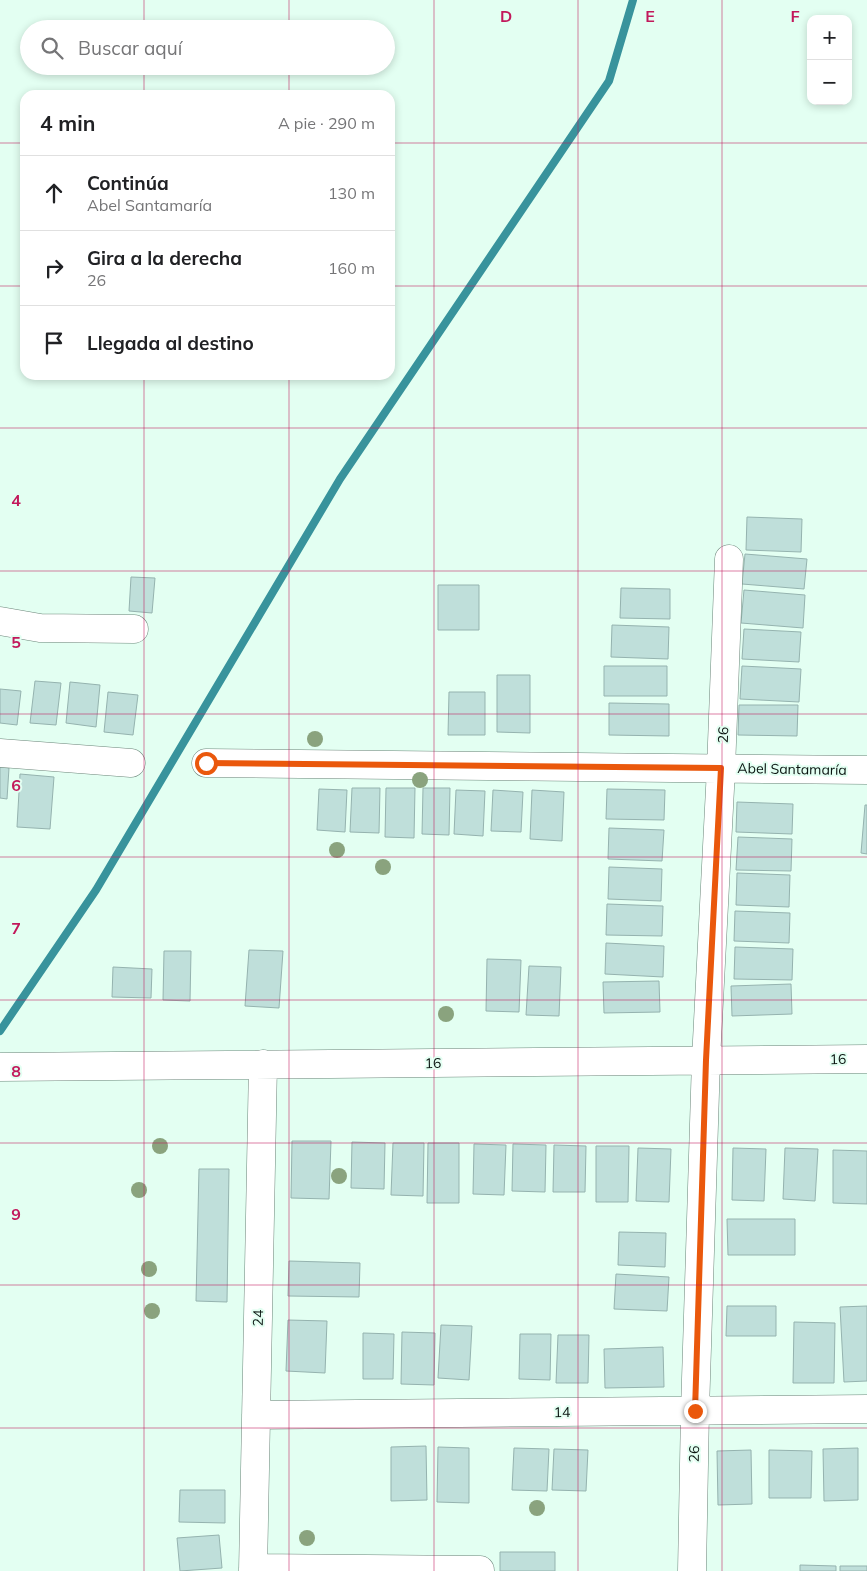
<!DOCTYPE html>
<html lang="es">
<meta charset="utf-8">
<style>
body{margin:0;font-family:Mulish,sans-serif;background:#f2f2f2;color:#202124}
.controls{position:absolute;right:15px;top:15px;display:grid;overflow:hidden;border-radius:10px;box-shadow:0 2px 8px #0003}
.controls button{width:45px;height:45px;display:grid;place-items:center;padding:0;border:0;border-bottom:1px solid #e0e0e0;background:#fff;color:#202124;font:25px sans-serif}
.stop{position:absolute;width:15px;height:15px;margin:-11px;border:4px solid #ea580c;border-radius:50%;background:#fff}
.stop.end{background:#ea580c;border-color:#fff;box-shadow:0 1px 5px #0008}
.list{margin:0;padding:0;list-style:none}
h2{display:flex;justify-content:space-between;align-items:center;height:65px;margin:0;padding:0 20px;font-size:21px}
h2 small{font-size:16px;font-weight:400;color:#757577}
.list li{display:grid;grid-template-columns:32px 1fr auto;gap:15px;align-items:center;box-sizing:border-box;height:75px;padding:0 20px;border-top:1px solid #e0e0e0}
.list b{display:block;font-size:19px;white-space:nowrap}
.list p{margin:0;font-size:16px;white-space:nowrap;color:#757577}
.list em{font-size:16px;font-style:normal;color:#757577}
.icon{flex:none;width:28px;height:28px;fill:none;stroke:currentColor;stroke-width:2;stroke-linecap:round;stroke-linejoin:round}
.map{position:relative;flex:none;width:867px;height:1571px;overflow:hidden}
.search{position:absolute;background:#fff;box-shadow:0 2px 8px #0003;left:20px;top:20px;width:375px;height:55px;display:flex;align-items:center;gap:12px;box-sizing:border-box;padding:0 18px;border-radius:28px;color:#757577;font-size:19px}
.panel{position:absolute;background:#fff;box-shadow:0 2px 8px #0003;left:20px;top:90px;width:375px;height:290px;border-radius:15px}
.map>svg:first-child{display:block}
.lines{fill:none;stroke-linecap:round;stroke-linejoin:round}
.stream{stroke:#38939c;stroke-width:8}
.building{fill:#bfdfda;stroke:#95b3af}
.minor-casing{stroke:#6c867a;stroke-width:29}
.minor{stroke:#fff;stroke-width:28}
.tree{fill:#8aa37e}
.route{stroke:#ea580c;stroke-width:6}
.grid{fill:none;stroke:#c2185b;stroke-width:1;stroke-opacity:0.55}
.labels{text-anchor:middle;stroke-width:4;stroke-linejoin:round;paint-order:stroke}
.street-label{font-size:14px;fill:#0a1410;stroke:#e3fff2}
.grid-label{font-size:16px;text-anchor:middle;font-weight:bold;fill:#c2185b;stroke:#e3fff2;stroke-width:4;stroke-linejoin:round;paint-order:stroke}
</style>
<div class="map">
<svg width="867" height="1571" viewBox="0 0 867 1571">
<rect width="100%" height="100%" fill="#e3fff2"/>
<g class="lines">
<!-- stream -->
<path class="stream" d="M0,1031l96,-141 244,-411 269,-398 24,-81"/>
</g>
<!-- building -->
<path class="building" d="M747,517l55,2 -1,33 -55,-2z
M745,554l62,5 -3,30 -62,-5z
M131,577l24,1 -3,35 -23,-2z
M438,585h41v45h-41z
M621,588l49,1v30l-50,-1z
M744,590l61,5 -2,33 -62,-5z
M612,625l57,2 -1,32 -57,-2z
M744,629l57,3 -2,30 -57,-3z
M604,666h63v30h-63z
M742,666l59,3 -2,33 -59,-3z
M497,675h33v58l-33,-1z
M35,681l26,2 -5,42 -26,-2z
M70,682l30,3 -4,42 -30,-4z
M0,689l21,2 -4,34 -17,-2z
M108,692l30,3 -5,40 -29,-3z
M449,692h36v43h-37z
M609,703l60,1v32l-60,-1z
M739,705h59l-1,31 -59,-1z
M0,767l9,1 -2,31 -7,-1z
M20,774l34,3 -4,52 -33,-2z
M352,788h28l-1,45 -29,-1z
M386,788h29l-1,50 -29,-1z
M423,788h27l-1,47 -27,-1z
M319,789l28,1 -2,42 -28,-2z
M607,789l58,1 -1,30 -58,-1z
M456,790l29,1 -2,45 -29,-2z
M493,790l30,2 -2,40 -30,-1z
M532,790l32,2 -2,49 -32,-2z
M737,802l56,2 -1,30 -56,-2z
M865,805h2v49l-6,-1z
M609,828l55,2 -2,31 -54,-2z
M738,837l54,2 -1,32 -55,-1z
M609,867l53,2 -1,32 -53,-2z
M737,873l53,2 -1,32 -53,-2z
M607,904l56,2 -1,30 -56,-1z
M735,911l55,2 -1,30 -55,-2z
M606,943l58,3 -1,31 -58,-3z
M735,947l58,2 -1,31 -58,-1z
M249,950l34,1 -4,57 -34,-2z
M164,951h27l-1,50 -27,-1z
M487,959l34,1 -2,52 -33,-1z
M529,966l32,1 -2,49 -33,-1z
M113,967l39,2 -1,29 -39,-1z
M659,981l1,31 -56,1 -1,-31z
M791,984l1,30 -60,2 -1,-30z
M292,1141h39l-2,58 -38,-1z
M352,1142l33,1 -1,46 -33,-1z
M393,1143h31l-1,53 -32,-1z
M428,1143h31v60h-32z
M474,1144l32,1 -2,50 -31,-1z
M513,1144l33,1 -1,47 -33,-1z
M554,1145l32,1 -1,46h-32z
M596,1146h33l-1,56h-32z
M638,1148l33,1 -2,53 -33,-1z
M733,1148l33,1 -2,52 -32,-1z
M785,1148l33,1 -3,52 -32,-2z
M833,1150l34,1v53l-34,-1z
M199,1169h30l-2,133 -31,-1z
M727,1219h68v36h-67z
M619,1232l47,1 -1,34 -47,-2z
M289,1261l71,2 -1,34 -71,-1z
M616,1274l53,3 -2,34 -53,-2z
M727,1306h49v30h-50z
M867,1306v75l-23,1 -4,-75z
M288,1320l39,1 -2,52 -39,-2z
M794,1322l41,1 -1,60h-41z
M441,1325l31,1 -3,54 -31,-2z
M402,1332l33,1 -1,52 -33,-1z
M363,1333l31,1 -1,45h-30z
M520,1334h31l-1,46 -31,-1z
M558,1335h31l-1,48h-32z
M663,1347l1,40 -59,1 -1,-39z
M426,1446l1,54 -36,1v-54z
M438,1447l31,1v55l-32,-1z
M514,1448l35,1 -2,42 -35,-1z
M858,1448v52l-34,1 -1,-52z
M554,1449l34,1 -2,41 -34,-1z
M751,1450l1,54 -34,1 -1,-54z
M769,1450l43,1 -1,47h-42z
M180,1490h45v33l-46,-1z
M219,1535l3,33 -42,3 -3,-33z
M500,1552h55v19h-55z
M800,1565l36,1v5h-36z
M840,1566h27v5h-27z"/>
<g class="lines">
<!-- minor casing -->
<g class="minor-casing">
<path id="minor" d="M0,621l40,7 94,1
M0,753l131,10
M206,763l661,7
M0,1067l867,-8
M256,1415l611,-6
M253,1568l227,2v1
M253,1571l10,-507
M692,1571l3,-160 11,-351 15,-291 8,-210"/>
</g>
<!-- minor -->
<use href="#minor" class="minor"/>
</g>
<!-- trees -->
<g class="tree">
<circle cx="315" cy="739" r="8"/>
<circle cx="420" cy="780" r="8"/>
<circle cx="337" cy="850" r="8"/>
<circle cx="383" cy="867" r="8"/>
<circle cx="446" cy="1014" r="8"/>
<circle cx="160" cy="1146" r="8"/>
<circle cx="339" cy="1176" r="8"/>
<circle cx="139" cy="1190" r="8"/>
<circle cx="149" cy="1269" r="8"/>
<circle cx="152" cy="1311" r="8"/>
<circle cx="537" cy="1508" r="8"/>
<circle cx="307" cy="1538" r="8"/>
</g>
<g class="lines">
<!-- route -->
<path class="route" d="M206,763l515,5 -15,292 -11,351"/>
</g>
<!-- grid -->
<path class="grid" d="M144,0v29M289,0v29M434,0v1571M578,0v1571M722,0v1571M144,66v29M289,66v29M0,143h25M390,143h477M0,286h25M390,286h477M144,375v1196M289,375v1196M0,428h867M0,571h867M0,714h867M0,857h867M0,1000h867M0,1143h867M0,1285h867M0,1428h867"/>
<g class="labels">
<!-- street labels -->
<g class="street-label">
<text transform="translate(723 735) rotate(-88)" y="5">26</text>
<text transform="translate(792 769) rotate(1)" y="5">Abel Santamaría</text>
<text transform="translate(838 1059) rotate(-1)" y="5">16</text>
<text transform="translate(433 1063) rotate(-1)" y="5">16</text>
<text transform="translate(258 1318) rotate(-89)" y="5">24</text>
<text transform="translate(562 1412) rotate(-1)" y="5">14</text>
<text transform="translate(694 1454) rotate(-89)" y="5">26</text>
</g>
</g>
<g class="grid-label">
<text x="506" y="22">D</text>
<text x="650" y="22">E</text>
<text x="795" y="22">F</text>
<text x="16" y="506">4</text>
<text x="16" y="648">5</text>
<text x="16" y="791">6</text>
<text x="16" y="934">7</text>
<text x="16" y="1077">8</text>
<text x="16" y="1220">9</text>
</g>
</svg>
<div class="controls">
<button>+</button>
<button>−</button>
</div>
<div class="stop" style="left:206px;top:763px"></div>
<div class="stop end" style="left:695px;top:1411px"></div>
<div class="search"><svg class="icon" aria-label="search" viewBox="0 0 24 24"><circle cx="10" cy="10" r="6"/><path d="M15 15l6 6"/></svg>Buscar aquí</div>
<section class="panel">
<h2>4 min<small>A pie · 290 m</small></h2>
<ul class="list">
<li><svg class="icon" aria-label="ahead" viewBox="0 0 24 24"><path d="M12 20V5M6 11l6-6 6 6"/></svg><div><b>Continúa</b><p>Abel Santamaría</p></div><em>130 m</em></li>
<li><svg class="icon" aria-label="right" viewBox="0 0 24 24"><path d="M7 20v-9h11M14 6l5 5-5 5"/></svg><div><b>Gira a la derecha</b><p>26</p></div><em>160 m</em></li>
<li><svg class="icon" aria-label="arrive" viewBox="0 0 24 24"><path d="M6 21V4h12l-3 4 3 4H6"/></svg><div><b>Llegada al destino</b></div></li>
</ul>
</section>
</div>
